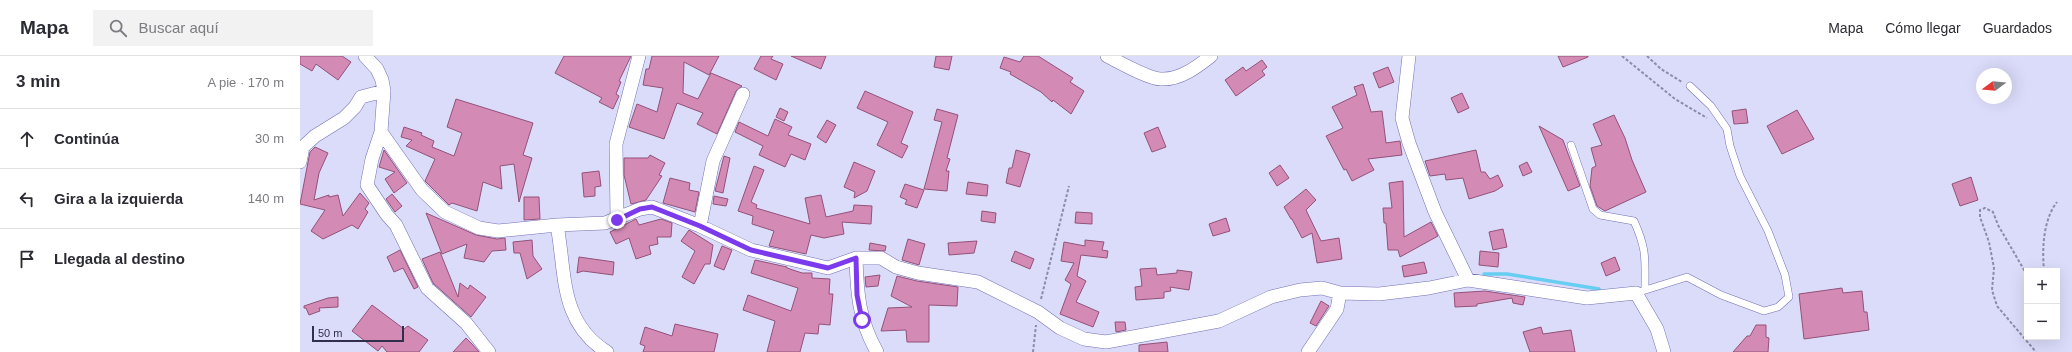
<!DOCTYPE html>
<html lang="es">
<meta charset="utf-8">
<style>
body{margin:0;font-family:Arial,sans-serif;background:#f2f2f3;color:#2b2b33}
.controls{position:absolute;right:12px;bottom:12px;display:grid;overflow:hidden;border-radius:0px;box-shadow:0 4px 16px #0002}
.controls button{width:36px;height:36px;display:grid;place-items:center;padding:0;border:0;border-bottom:1px solid #e1e1e2;background:#fff;color:#2b2b33;font:20px sans-serif}
.compass{position:absolute;left:1676px;top:12px;width:36px;height:36px;border-radius:50%;background:#fff;box-shadow:0 4px 16px #0002;rotate:254deg}
.scale{position:absolute;left:12px;bottom:10px;width:92px;box-sizing:border-box;padding-left:4px;border:2px solid #302f4c;border-top:0;font-size:11px;line-height:14px;white-space:nowrap;color:#302f4c;-webkit-text-stroke:3px #dbdcfa;paint-order:stroke}
.stop{position:absolute;width:12px;height:12px;margin:-9px;border:3px solid #7c3aed;border-radius:50%;background:#fff}
.stop.end{background:#7c3aed;border-color:#fff;box-shadow:0 1px 4px #0008}
.list{margin:0;padding:0;list-style:none}
h2{display:flex;justify-content:space-between;align-items:center;height:52px;margin:0;padding:0 16px;font-size:17px}
h2 small{font-size:13px;font-weight:400;color:#7c7c81}
.list li{display:grid;grid-template-columns:26px 1fr auto;gap:12px;align-items:center;box-sizing:border-box;height:60px;padding:0 16px;border-top:1px solid #e1e1e2}
.list b{display:block;font-size:15px;white-space:nowrap}
.list em{font-size:13px;font-style:normal;color:#7c7c81}
.icon{flex:none;width:22px;height:22px;fill:none;stroke:currentColor;stroke-width:2;stroke-linecap:round;stroke-linejoin:round}
.map{position:relative;flex:none;width:1772px;height:296px;overflow:hidden}
header{display:flex;align-items:center;gap:24px;box-sizing:border-box;height:56px;padding:0 20px;background:#fff;border-bottom:1px solid #e1e1e2}
header strong{font-size:19px}
nav{display:flex;gap:22px;margin-inline-start:auto;font-size:14px}
.search{width:280px;height:36px;background:#f2f2f3;display:flex;align-items:center;gap:10px;box-sizing:border-box;padding:0 14px;border-radius:0px;color:#7c7c81;font-size:15px}
main{display:flex}
aside{flex:1;background:#fff}
.map>svg:first-child{display:block}
.lines{fill:none;stroke-linecap:round;stroke-linejoin:round}
.stream{stroke:#68cdf2;stroke-width:3.5}
.building{fill:#d38bb5;stroke:#935179}
.service-casing{stroke:#7370b4;stroke-width:8}
.minor-casing{stroke:#7370b4;stroke-width:14}
.path{stroke:#8c8ca9;stroke-width:2;stroke-dasharray:3 2;stroke-linecap:butt}
.service{stroke:#fff;stroke-width:7}
.minor{stroke:#fff;stroke-width:13}
.route{stroke:#7c3aed;stroke-width:5}
</style>
<header>
<strong>Mapa</strong>
<div class="search"><svg class="icon" aria-label="search" viewBox="0 0 24 24"><circle cx="10" cy="10" r="6"/><path d="M15 15l6 6"/></svg>Buscar aquí</div>
<nav><a>Mapa</a><a>Cómo llegar</a><a>Guardados</a></nav>
</header>
<main>
<aside>
<h2>3 min<small>A pie · 170 m</small></h2>
<ul class="list">
<li><svg class="icon" aria-label="ahead" viewBox="0 0 24 24"><path d="M12 20V5M6 11l6-6 6 6"/></svg><div><b>Continúa</b></div><em>30 m</em></li>
<li><svg class="icon" aria-label="left" viewBox="0 0 24 24"><path d="M17 20v-9H6M10 6l-5 5 5 5"/></svg><div><b>Gira a la izquierda</b></div><em>140 m</em></li>
<li><svg class="icon" aria-label="arrive" viewBox="0 0 24 24"><path d="M6 21V4h12l-3 4 3 4H6"/></svg><div><b>Llegada al destino</b></div></li>
</ul>
</aside>
<div class="map">
<svg width="1772" height="296" viewBox="0 0 1772 296">
<rect width="100%" height="100%" fill="#dbdcfa"/>
<g class="lines">
<!-- stream -->
<path class="stream" d="M1184,218h23l92,15"/>
</g>
<!-- building -->
<path class="building" d="M0,0h42l9,6 -13,18 -22,-16 -4,7 -12,-7z
M264,0h67l-12,25 2,1 -5,12 3,2 -6,13 -14,-7 3,-4 -47,-25z
M352,0h67l-10,19 -25,-13 -1,31 15,6 13,-26 31,13 -6,5 -19,43 -20,-10 6,-11 -26,-10 -13,36 -35,-12 8,-23 20,8 6,-24 -20,-3 3,-16h3z
M461,0h12l-2,3 12,5 -7,16 -22,-11z
M491,0h35l-5,13z
M636,0h16l-3,14 -15,-3z
M724,0h14l35,22 -3,4 14,9 -13,23 -18,-14 -1,2 -11,-10 -31,-18 1,-2 -11,-4 4,-11 16,5z
M1258,0h30v1l-25,10z
M962,4l5,7 -5,4 3,4 -29,21 -11,-16 18,-13 3,4z
M1088,11l6,15 -15,6 -6,-15z
M1063,28l8,28 11,-1 4,32 14,-2 2,14 -34,4 6,11 -22,11 -6,-12 -2,1 -18,-34 17,-8 -11,-21 25,-12 -3,-8z
M565,35l48,21 -12,31 7,3 -6,12 -25,-13 11,-23 -31,-14z
M1162,37l7,15 -11,5 -7,-15z
M156,43l77,24 -10,32 9,3 -13,44 -5,-38 -14,2 2,23 -19,-7 -6,29 -25,-8 -3,2 -24,-24 10,-22 -29,-13 6,-6 -11,-3 3,-10 18,6 -1,2 13,6 -2,6 22,9 8,-23 -15,-6z
M480,52l8,4 -4,9 -8,-4z
M637,53l21,6 -11,43 3,1 -4,12h3l-2,20 -23,-2 18,-67 -8,-2z
M1446,53l2,14 -14,1 -2,-13z
M1497,54l17,29 -32,15 -15,-28z
M1314,59l11,23 7,22 14,32 -41,19 -8,-5 -7,-20 2,-18 4,-2 -5,-18 11,-3 -9,-21z
M475,63l17,8 -4,8 23,9 -6,16 -14,-6 -6,13 -26,-12 4,-9 -28,-14 4,-10 29,14z
M527,64l9,5 -10,18 -9,-6z
M1239,70l24,14 17,46 -12,5z
M858,71l8,20 -14,5 -8,-19z
M15,91l13,6 -9,20 -5,27 15,-5v2l9,-2 5,21 17,-23 9,10 -4,6 3,3 -10,17 -6,-4 -29,14 -12,-8 14,-21 -25,-6 10,-52z
M84,94l23,33 -13,10 -9,-14 10,-7 -16,-5z
M716,94l14,4 -10,33 -14,-4 3,-15h3z
M1176,94l5,22h4l5,7 8,-4 5,11 -8,5 -26,8 -6,-21 -17,2 -1,-6 -15,2 -5,-15z
M350,99l15,8 -6,12 3,1 -16,24 -15,4 -7,-29v-17h24z
M424,100l6,2 -7,35 -8,-2z
M554,106l21,9 -8,20 -13,7 1,-6 -11,-5z
M1227,106l5,10 -9,4 -4,-10z
M980,109l9,13 -12,8 -8,-13z
M454,110l10,4 -13,32 6,3 -1,3 54,16 -5,-26 16,-3 5,22 27,-6 1,-6 18,1 -1,18 -29,-2 2,12 -20,4 -13,-3 -5,19 -37,-8 5,-15 -22,-7 1,-8 -15,-5z
M299,115l2,15 -6,1v9l-11,1 -2,-24z
M1671,121l7,23 -18,6 -8,-22z
M370,122l20,5 -1,7 10,2 -4,20 -32,-9z
M1103,125l1,56 27,-15 7,14 -38,21 -2,-7h-10l-2,-27h-2l-1,-15h9l-3,-25z
M668,126l20,3 -1,11 -21,-2z
M605,128l19,6 -7,18 -12,-4 2,-4 -7,-3z
M1006,133l10,11 -10,10 15,31 18,-3 3,21 -25,4 -5,-30 -10,5 -10,-19h-1l-7,-12z
M92,138l10,12 -7,6 -9,-13z
M414,140l14,3 -2,7 -13,-2z
M224,141h15l1,22 -16,1z
M682,155l14,2 -1,10 -14,-2z
M776,156l16,1v11l-17,-1z
M126,157l50,22 21,4 8,-1 1,12 -14,1 -8,11 -20,-4 3,-14 -25,10z
M926,162l4,13 -17,5 -4,-12z
M336,163l3,6 22,-6 11,4 -1,14h-14l1,7 -9,2 2,8 -15,5 -7,-21 -13,6 -6,-12z
M1203,173l4,18 -14,3 -4,-18z
M389,174l24,15 -3,19h-5l-11,20 -12,-7 13,-26 -14,-10z
M608,183l17,5 -6,21 -17,-5z
M232,184l1,16 9,13 -15,10 -7,-26h-6l-1,-11z
M785,184l19,2 -2,8 6,1 -1,7 -26,-3 -4,21 9,5 -10,21 23,10 -6,15 -33,-13 11,-30 -6,-4 9,-17 -13,-2 3,-19 21,4z
M677,185l-3,12 -25,2 -1,-12z
M570,187l16,3 -1,5 -16,-1z
M422,190l10,4 -8,20 -10,-4z
M100,194l18,37 -4,2 -11,-21 -9,4 -7,-15z
M715,195l19,8 -4,10 -19,-8z
M1180,195l19,2 -1,14 -19,-2z
M140,196l18,45 2,-14 8,6 2,-4 16,12 -15,20 -38,-34 -11,-24z
M279,201l35,5 -1,13 -30,-4 -6,2z
M1315,201l5,13 -14,6 -5,-13z
M455,204l32,7v1l15,5h10v5l18,1 -1,15h4l-3,31 -11,-1 -1,10 -13,-1 -5,19h-33l8,-31 -32,-11 5,-15 43,16 7,-23 -47,-15z
M1124,206l3,11 -23,4 -2,-11z
M856,212l1,7 20,-2v-3l15,2 -3,18 -19,-3 1,4 -7,1v6l-28,2 -1,-13 7,-1 -2,-17z
M580,219l-2,11 -12,1 -1,-10z
M597,220l20,5 41,6 -1,19 -28,-1v37h-22l-1,-12 -25,1 7,-23 24,-1 -21,-11z
M1542,232l1,5 19,-2 2,21h3l2,18 -65,9 -5,-45z
M1185,235l40,6 -2,8 -10,-2 -1,-5 -35,6v2l-22,1 -1,-14z
M38,241v10l-19,1 1,3 -11,4 -3,-7h-2v-2l24,-8z
M1021,245l8,5 -13,20 -6,-3z
M72,249l32,24 4,-3 20,14 -9,12h-32l-5,-6 -4,5 -26,-20z
M815,266h10l1,8 -10,2z
M375,268l43,10 -4,18h-71l2,-6 -5,-2 5,-17 27,9z
M1456,269h10v12l3,1 -1,14h-35l14,-16h3z
M1241,271l2,7 28,-4 4,22h-45l-7,-20z
M166,282l6,6 7,8h-26z
M867,286l1,10h-29v-7z"/>
<g class="lines">
<!-- service casing -->
<g class="service-casing">
<path id="service" d="M1271,89l22,64 7,6 34,6c13,29 11,38 11,68
M1336,237l51,-16 34,18 43,16 14,-4 11,-10 -4,-22 -17,-44 -28,-55 -10,-30 -3,-17 -16,-23 -21,-20"/>
</g>
<!-- minor casing -->
<g class="minor-casing">
<path id="minor" d="M65,0l12,13 5,11 2,11 -3,41 41,58 23,22 34,16 19,3 59,-6 48,-2 35,-14 12,-2 48,19 51,24 77,18 28,-10h25l15,9 22,6 60,9 60,30 22,16 24,11 22,3 113,-21 52,-24 29,-7 22,-2 18,5 39,1 50,-6 39,-8 119,18 49,-5 21,36 7,23
M807,0c12,6 42,23 54,23 19,1 36,-12 50,-23
M1109,0l-7,62 7,25 26,69 33,68
M81,76l-9,27 -5,26 20,30 9,10 31,63 39,35 23,29
M0,106l3,-15 12,-11 29,-18 11,-11 6,-10 23,-6
M317,164l-1,-76 23,-88
M257,169c9,48 2,97 50,127
M400,170l13,-65 30,-67
M556,202c1,36 3,62 21,94
M1008,296l29,-43 3,-16"/>
</g>
<!-- path -->
<path class="path" d="M1322,0l53,43 32,19
M1347,0l14,13 21,13
M1744,215c-2,-22 -1,-51 13,-69
M1727,219l-29,-50 -5,-13 -8,-4 -5,2v7l9,25 5,26 -2,22 5,16 39,46
M741,243l28,-113
M733,296l3,-27"/>
<!-- service -->
<use href="#service" class="service"/>
<!-- minor -->
<use href="#minor" class="minor"/>
</g>
<g class="lines">
<!-- route -->
<path class="route" d="M317,164l23,-11 12,-2 48,19 51,24 77,18 28,-10 1,37 5,25"/>
</g>
</svg>
<div class="controls">
<button>+</button>
<button>−</button>
</div>
<svg class="compass" viewBox="-18 -18 36 36"><path d="M0-13l5 13h-10z" fill="#e53935"/><path d="M0 13l5-13h-10z" fill="#7c7c81"/></svg>
<div class="scale">50 m</div>
<div class="stop" style="left:562px;top:264px"></div>
<div class="stop end" style="left:317px;top:164px"></div>
</div>
</main>
